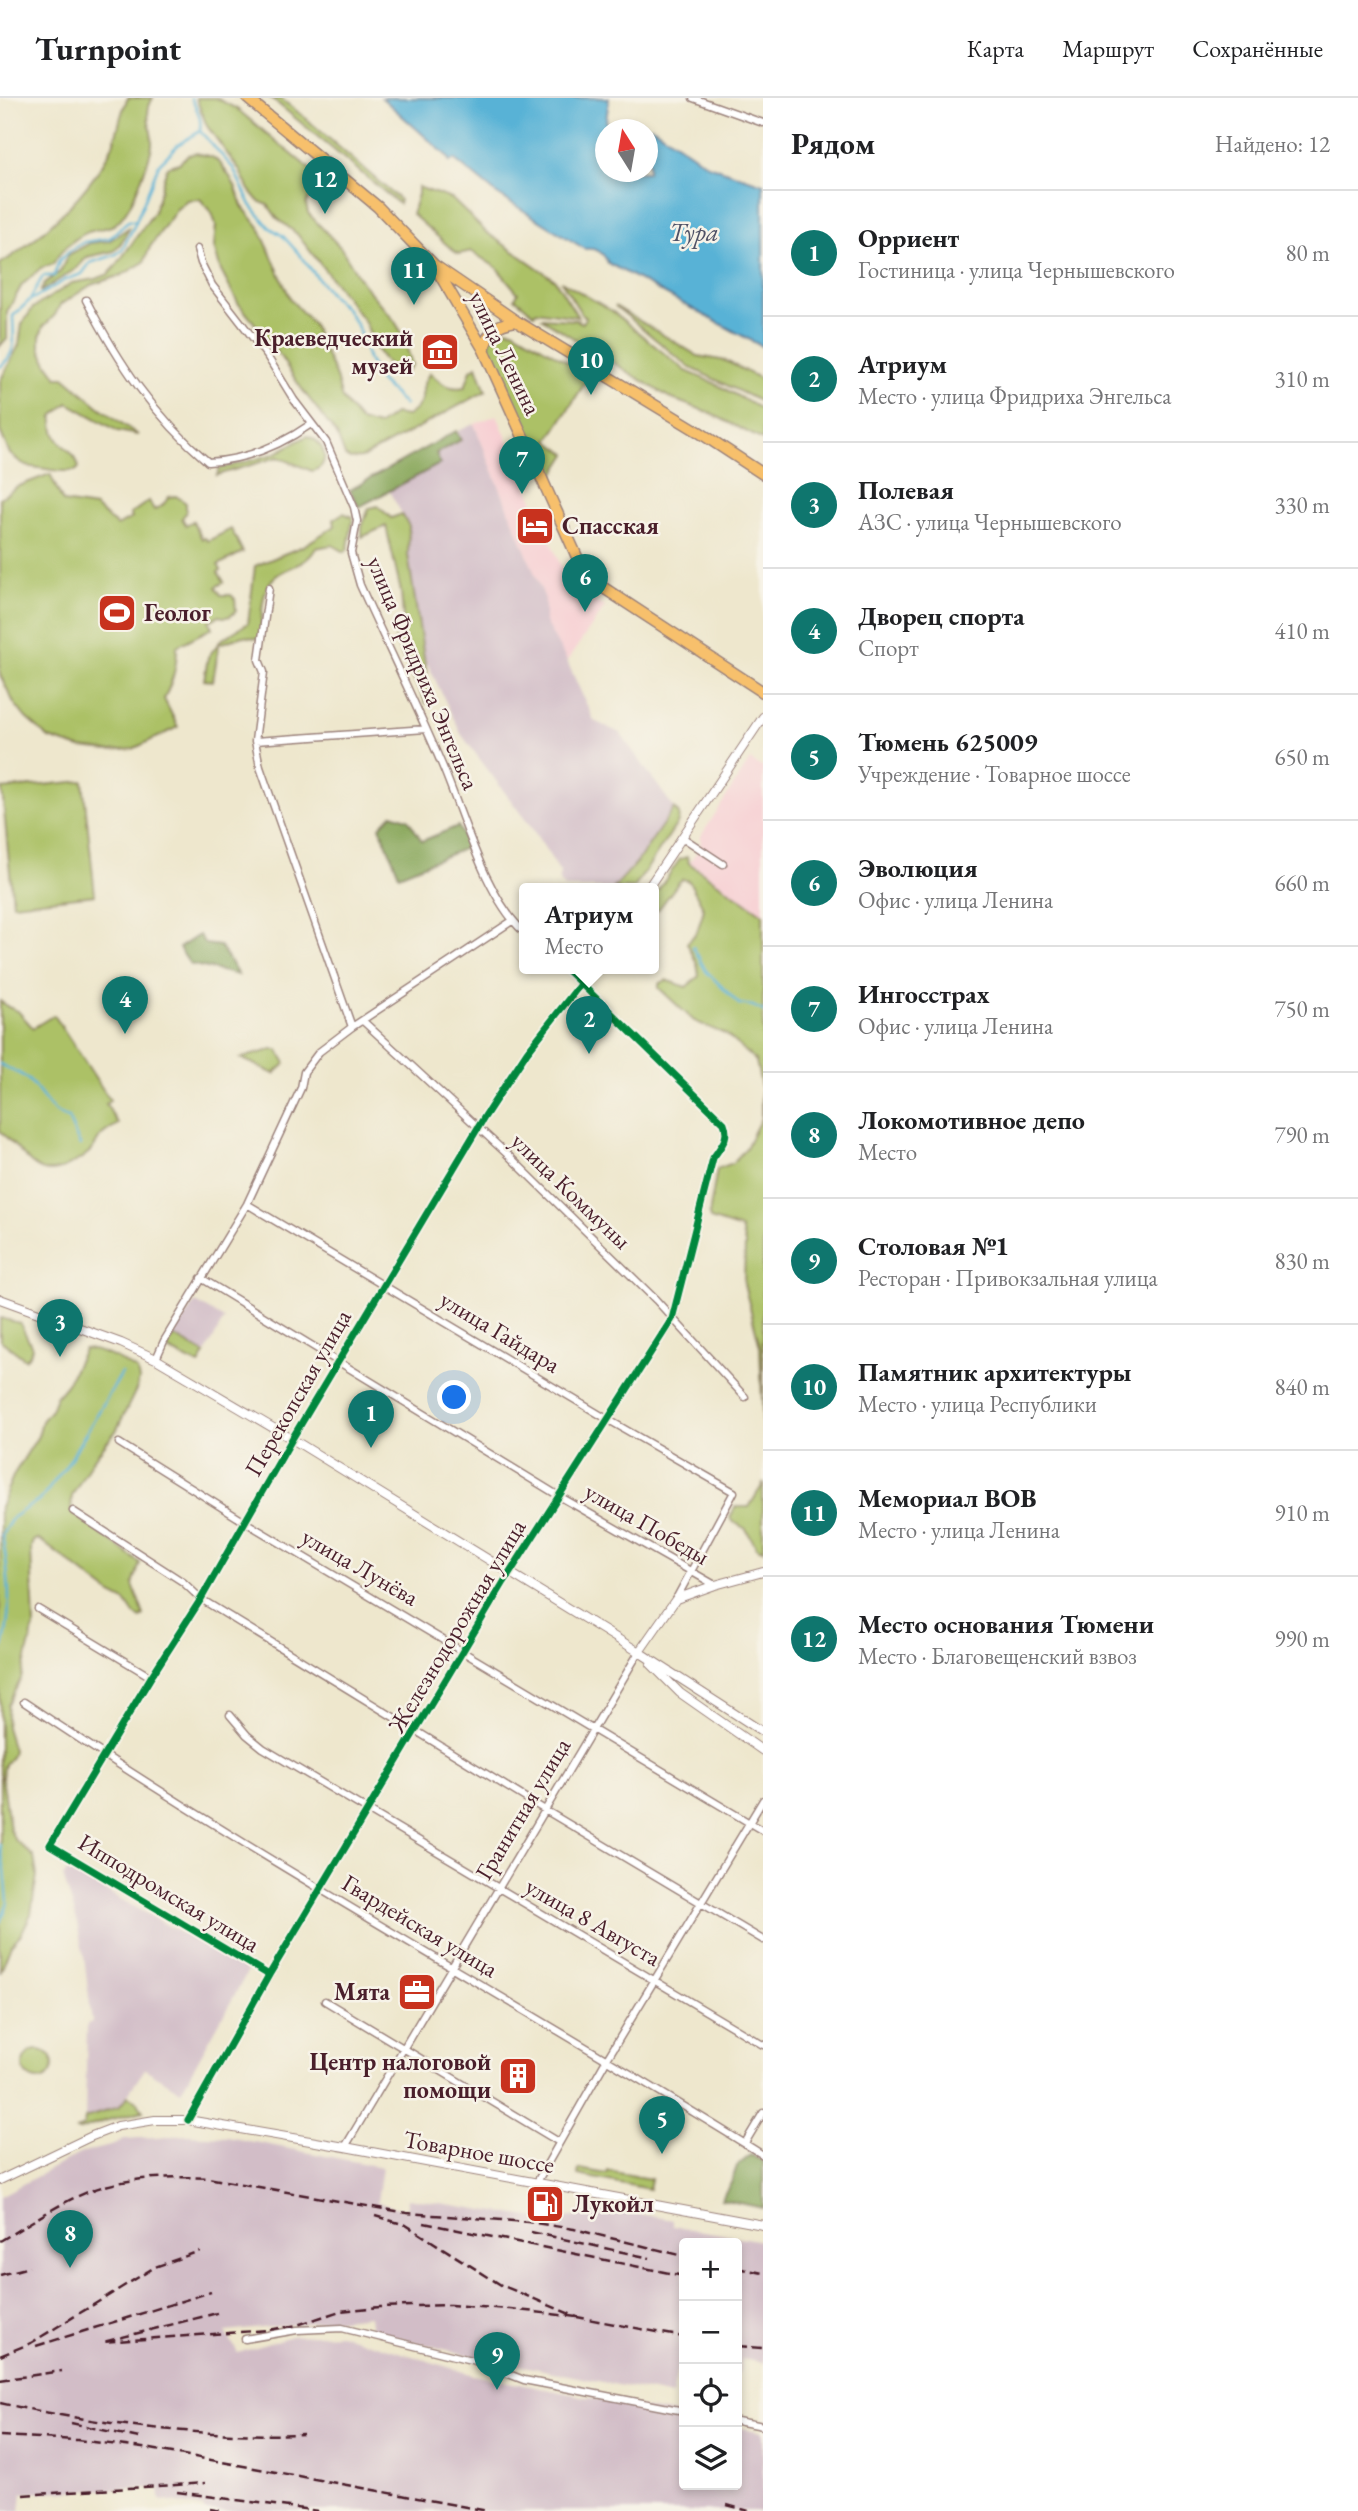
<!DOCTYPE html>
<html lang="ru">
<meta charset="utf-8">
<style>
body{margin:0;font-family:"EB Garamond",serif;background:#f6f6f6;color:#202124}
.controls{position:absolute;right:21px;bottom:21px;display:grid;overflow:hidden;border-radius:7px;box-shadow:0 4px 10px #0003}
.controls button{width:63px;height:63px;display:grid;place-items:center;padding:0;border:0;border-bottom:2px solid #e0e0e0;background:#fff;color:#202124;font:35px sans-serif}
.compass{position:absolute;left:595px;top:21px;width:63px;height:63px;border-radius:50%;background:#fff;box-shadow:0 4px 10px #0003;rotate:349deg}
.you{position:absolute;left:455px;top:1300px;width:24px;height:24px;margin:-18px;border:5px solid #fff;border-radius:50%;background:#1a73e8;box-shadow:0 0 0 10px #1a73e833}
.badge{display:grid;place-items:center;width:46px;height:46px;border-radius:50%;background:#0f766e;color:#fff;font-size:23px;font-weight:700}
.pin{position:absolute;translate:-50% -58px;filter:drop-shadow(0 2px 4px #0008)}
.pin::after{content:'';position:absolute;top:37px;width:24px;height:21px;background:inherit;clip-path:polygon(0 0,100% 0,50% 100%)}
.popup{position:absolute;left:519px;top:785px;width:140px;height:91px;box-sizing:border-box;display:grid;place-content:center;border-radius:7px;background:#fff;filter:drop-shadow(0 2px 5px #0005);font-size:23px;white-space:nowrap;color:#757577}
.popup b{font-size:26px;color:#202124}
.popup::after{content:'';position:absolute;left:50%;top:100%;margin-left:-14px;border:14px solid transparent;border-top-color:#fff}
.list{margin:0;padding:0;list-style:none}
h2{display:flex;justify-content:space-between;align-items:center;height:91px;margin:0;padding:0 28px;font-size:30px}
h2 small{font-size:23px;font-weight:400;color:#757577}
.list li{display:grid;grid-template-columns:46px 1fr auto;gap:21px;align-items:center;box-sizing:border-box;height:126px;padding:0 28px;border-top:2px solid #e0e0e0}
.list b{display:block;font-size:26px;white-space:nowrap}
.list p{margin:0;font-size:23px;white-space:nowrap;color:#757577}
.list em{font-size:23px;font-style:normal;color:#757577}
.icon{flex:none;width:38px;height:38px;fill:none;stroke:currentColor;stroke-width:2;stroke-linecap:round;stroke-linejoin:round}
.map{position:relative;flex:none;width:763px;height:2413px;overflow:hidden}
header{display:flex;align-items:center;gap:42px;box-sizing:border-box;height:98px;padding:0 35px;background:#fff;border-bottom:2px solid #e0e0e0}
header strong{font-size:33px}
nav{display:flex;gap:38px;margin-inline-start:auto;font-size:24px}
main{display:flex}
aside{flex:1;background:#fff}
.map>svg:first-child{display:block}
.built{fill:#f7cfd3}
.industrial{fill:#d2bdc7}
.green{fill:#acc166;stroke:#7b7048;stroke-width:2}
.forest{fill:#89a75b;stroke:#6a6343;stroke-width:2}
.water{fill:#58b2d6;stroke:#516880;stroke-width:2}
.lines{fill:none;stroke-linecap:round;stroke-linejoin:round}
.stream{stroke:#58b2d6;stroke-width:2.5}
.minor-casing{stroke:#9c837c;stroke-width:9}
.tertiary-casing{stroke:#9c837c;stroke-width:10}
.primary-casing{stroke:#9c837c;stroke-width:13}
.minor{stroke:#fff;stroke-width:6}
.tertiary{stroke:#fff;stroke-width:8}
.primary{stroke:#f7c06c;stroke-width:10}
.rail{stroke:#4a1f2b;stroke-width:2.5;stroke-dasharray:10 5;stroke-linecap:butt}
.cycleway-casing{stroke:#f7f3e8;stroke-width:11}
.cycleway{stroke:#00873e;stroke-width:7}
.labels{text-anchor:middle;stroke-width:5;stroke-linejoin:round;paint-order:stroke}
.poi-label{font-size:24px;font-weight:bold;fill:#4a1f2b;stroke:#f7f3e8;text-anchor:end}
.street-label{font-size:24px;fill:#4a1f2b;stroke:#f7f3e8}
.water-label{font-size:26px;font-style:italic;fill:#4f5267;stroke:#f7f3e8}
</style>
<header>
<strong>Turnpoint</strong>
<nav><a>Карта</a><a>Маршрут</a><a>Сохранённые</a></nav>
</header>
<main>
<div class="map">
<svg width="763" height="2413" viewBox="0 0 763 2413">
<rect width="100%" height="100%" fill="#f7f3e8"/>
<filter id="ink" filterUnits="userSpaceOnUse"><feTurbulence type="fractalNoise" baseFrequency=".0143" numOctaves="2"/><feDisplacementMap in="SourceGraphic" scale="14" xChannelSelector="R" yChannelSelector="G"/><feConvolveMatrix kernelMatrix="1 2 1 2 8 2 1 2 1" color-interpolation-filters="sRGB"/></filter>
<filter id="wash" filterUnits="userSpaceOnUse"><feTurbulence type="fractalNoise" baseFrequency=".00686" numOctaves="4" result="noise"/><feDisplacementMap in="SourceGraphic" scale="28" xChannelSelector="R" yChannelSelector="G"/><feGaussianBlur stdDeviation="1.57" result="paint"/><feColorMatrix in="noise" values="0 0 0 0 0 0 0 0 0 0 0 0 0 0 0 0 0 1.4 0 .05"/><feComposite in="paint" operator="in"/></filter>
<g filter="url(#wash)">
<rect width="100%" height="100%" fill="#eee7cd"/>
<!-- built -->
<path class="built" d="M497,317l72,170 36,22 -38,54 -23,-39 1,-23 -71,-175z
M750,662l13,8v145l-73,-51 10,-15 1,-11z"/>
<!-- industrial -->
<path class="industrial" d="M474,326l71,175v23l22,39 27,60 26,12 54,75 -37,54 -23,26h-50l-5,-7 1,-9 -27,-42 -72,-96 -39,-82 -14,-97 1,-29 -20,-35 51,-28 -3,-9 25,-13 -4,-10z
M195,1204l29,17 -19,35 -32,-18z
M69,1772l179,101 -67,120 -36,-22 -26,38 -34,11 2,-94 5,-2 -8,-65 -9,-43 -12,-38z
M188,2037l40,2 154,30 -5,35 29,8 2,-12 128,20 41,-1 8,-13 88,16v6l90,15v122l-21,-4 -3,15h-2v-131h-53v122h-6l-6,31 -208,-42 -93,-23 -2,-15 -143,16 12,21 53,-17 49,-2 134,41 210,41v69h53v-58l26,5v79h-559v-3l-44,-8v-11l-11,-1 -127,5 -2,18h-20v-315l81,-43 33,-8 10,-6z"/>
<!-- green -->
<path class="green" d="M128,0h25c-11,17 0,29 -1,47 -1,11 -18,55 -25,65 -14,22 -18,15 -39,22 -13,5 -29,20 -35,32l-12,4 -19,17 -15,27v26l-7,8v-82c40,-25 90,-72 111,-115 8,-16 8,-35 17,-51z
M196,0h20l21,11 74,61 7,11 -4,11 -8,11 2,10 33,35 22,36 31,36 9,15 9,30 -7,7 -11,-2 -10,-10 -9,-13 -10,-25 -68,-88 -20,-16 -9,-13 -10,-4 -9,-11 -9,-19 -33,-45z
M271,0h9l23,18 97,84 -1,4z
M196,55l16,4 8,6 10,14 6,11 6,18 17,21 32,73 21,23 24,54 6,22 18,22 18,5 16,-12 13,2c25,-16 8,-25 23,-43 12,11 19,17 35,14l6,-17 6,-4 9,25 -124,67 -12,1 -5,-3 -8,-21 -36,-47 -27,-41 -36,-44 -17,-32 -7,-24 2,-22 -4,-12 -12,-14 -13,1 -10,9 -27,38 -6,15 -22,13 -31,10 -31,20 -5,10 -12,12 -3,10v11l7,15 10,14h7l34,29 40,29 -20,-4 -50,-28 -15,13c-2,34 21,28 26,52l-4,3h-16l-33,-5 -16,-12 -10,-23v-50l19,-36 3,-21 11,-16 39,-25 24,-4 13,-5 7,-8 38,-54 13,-45 12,-4 9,-8z
M418,89l34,12 34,33 69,48 23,37 -42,-6 -2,3 -19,-16 3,-5 -21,-25 -26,-17 -12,3 -4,-2 -43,-38 6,-20z
M130,129l-9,16 -7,8 -27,6 -10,11 -37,24 5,-9 15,-11 8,-17 22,-12 19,-2z
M561,183l51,30 74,60 30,13 47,26v30l-55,-28 -36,-13 -131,-81 35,2 6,3 4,-6 -5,-4z
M615,208l83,50 28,5 37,19v23l-74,-36z
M502,231l11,1 77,45 -42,66 19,13 -18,28 -60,-133 1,-10z
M307,338c17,4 26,30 5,35l-34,-14 -61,18 2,-6 55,-15z
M50,376l13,28 32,5 22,19 15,-8 -2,-4 19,-13 5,9 8,-4 7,-9 7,-1 10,7v10l-4,5 4,7 7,-4 9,18 3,-1 3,3 23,-12 12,23 -25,13 3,5 -3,2 6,10 -8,5 5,8h10l4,4 1,12c-5,6 -9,7 -17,5l-10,5 3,7 -35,18c0,21 -4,34 -13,53l14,28 -45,22 -24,2 -29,-3 -31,-10 -23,-20 -12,-15 -14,-28v-177l19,-12z
M378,408l13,12 11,-4 7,12 -1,29 22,141 -4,7 -31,-63 9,-11 -3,-37 -15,-66 -24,11v-10l7,-19z
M343,415l10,4 -5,31 -3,4 -13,-7 -16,3c-11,21 -37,18 -47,36 -9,15 -7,39 -8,55l-18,-3 -24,8 -6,37 -9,-1 4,-23 13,-17 27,-17 7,-57 48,-20 32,-20 -1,-7z
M83,683l12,114 -82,9 -11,-115z
M674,710l5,6 -1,8 -44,66h-20l23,-26z
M687,759l2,6 74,51v513l-3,-80 -16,-63 1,-40 -4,-15 -31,-10 -1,-4 8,-46 16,-6 13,-15 15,-30v-32l-5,-25 -29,-26 -33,-14 -35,-33v-4l7,-4 20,7 13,-11 -2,-12 -10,-21 10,-11 7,-23 -15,-28 -6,-2 -4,3 -21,28h-4v-14l26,-37z
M0,903l8,6 10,4 15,17 21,-13 56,85 -4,4 12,20c-6,4 -14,8 -18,13 -4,6 -6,12 -13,17 -47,36 -53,9 -87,-23z
M271,952h7l8,13 -12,11 -33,-16z
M0,1220l20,5 12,24 -2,8 -5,4 -25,-19z
M173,1238l32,18 -6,11 -33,-16z
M84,1251c18,1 37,11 53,21l2,10 -3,10 -20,41 -25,31 -19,34 -1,16 69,51 -7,22 11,30 -3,3 -7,-4 -9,-13 -14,-7 -67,-51 -7,-4 -4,2 -2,6 3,79 -13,53 -13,25 -2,23 7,23 -2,7 -6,7 -3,13 8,52 4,10 20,18 3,18 -6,39 -10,20 -10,11 -11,28v-466l14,-33 24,-38 4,-15 9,-11 5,-13 11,-13z
M763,1386v66l-6,-2 -11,-19 -14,-8 -2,-3 5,-11h14z
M23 1967a15 15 0 1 1 30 0a15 15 0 1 1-30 0Z
M128,1998l10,6 5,9 -39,10 -26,10 -2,-1 8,-5 1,-7 34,-11z
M579,2071l28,5 1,-3 43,8 -2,10 -71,-14z"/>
<!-- forest -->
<path class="forest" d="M456,333l5,9 -25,13 4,11 -81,43 -9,-17z
M392,716l16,5 14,22 36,-15 10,21 -69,28 -19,-48z
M199,837l6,9 15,2 18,29 -48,-11 -11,-16z
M751,2057l12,6v47l-42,-9 10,-16 6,-17z"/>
<!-- water -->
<path class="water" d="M382,0h227l-3,24 11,7 -11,1v42h42v-42l-5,-1 8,-3 57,39 55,19v163l-155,-84c-5,-11 -11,-15 -23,-14l-88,-55 -43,-35 -4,3 -3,-6z"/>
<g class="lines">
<!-- stream -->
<path class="stream" d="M191,0c6,12 11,19 9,33l33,37 18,37 18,22 14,9 17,19 30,39 16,15 11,16 12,36 11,20 25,24
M29,203l36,-21 17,-6 8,-11 25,-8 7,-5 14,-28
M0,269c19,-16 13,-30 13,-51l16,-15 14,-25h11l5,-15 10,-10 15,-9 26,-4 18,-17h8l23,-57 20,-20 21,-13
M693,849l13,24 33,33 14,2 10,5
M0,966c8,5 19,8 26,14 16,13 21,34 42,40l12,27
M0,1558c14,-41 9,-81 2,-122l11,-17 29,-19 24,-32 56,-93
M0,1747l5,26 3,31 -8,21"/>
</g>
</g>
<g filter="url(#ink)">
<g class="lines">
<!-- minor casing -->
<g class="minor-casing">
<path id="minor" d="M693,0l70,25
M197,151l4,14 11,22 55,71 27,44 32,42 28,65 3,14 -6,32 9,32c27,60 56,119 82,180 21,49 43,132 82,167
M86,202c33,63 68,116 122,162 37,-2 73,-17 103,-38
M269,490l-10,72 5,12 -9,69 5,26 92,260
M255,643l171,-12
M682,739l41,27
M363,923l144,133 149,146 89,97
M247,1106l360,215 127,73 -58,107
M201,1180l358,218 156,89
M156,1261l8,-18 83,-137 54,-116 3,-16 15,-20 33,-25 160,-106
M119,1345l126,79 518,309
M73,1413l110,71 18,17 344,211 218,130
M38,1511l113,68
M24,1604c240,162 494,300 739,453
M230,1617l17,20 16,13 500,297
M269,1877l-219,-130 101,-168 50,-78 91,-160
M325,1903l234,141
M188,2022l81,-145 235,-393 168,-263 41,-161c8,-12 17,-20 11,-35l-159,-155
M745,2045l18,-30
M345,2049l294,-495
M537,2084l70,-123 156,-259
M245,2241l52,-9 45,-2 133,33 49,19 160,31
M737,2323l26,5"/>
</g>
<!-- tertiary casing -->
<g class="tertiary-casing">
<path id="tertiary" d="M648,790l115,-171
M0,1201l121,44 35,16 136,80 347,213 124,80
M292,1341l193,-323 42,-64 66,-84
M639,1554l37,-53 39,-14 48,-13
M651,1566l29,29 83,58
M0,2082l92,-44 26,-10 37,-6h33l157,27 418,78"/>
</g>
<!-- primary casing -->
<g class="primary-casing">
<path id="primary" d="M247,0l131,109 56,58 82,56 183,111 64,42
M437,172l47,80 98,218 8,11 173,113
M484,252c4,-20 13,-26 32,-29"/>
</g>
<!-- minor -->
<use href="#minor" class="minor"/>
<!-- tertiary -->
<use href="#tertiary" class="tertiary"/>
<!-- primary -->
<use href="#primary" class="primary"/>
<!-- rail -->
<path class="rail" d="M375,2118l31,9 95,60 76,32 107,20
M424,2125l260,53
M531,2134l119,26
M0,2143c29,-17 59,-38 90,-50 37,-14 80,-15 118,-13l199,35 121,9 46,7 110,27
M737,2170l26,5
M0,2177l29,-8
M217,2215l-114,29 166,-12 28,-5 43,-14 40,-4 70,-2 60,4 67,8
M36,2248l175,-54
M737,2248l26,2
M0,2258l31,-13 124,-76 45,-16
M0,2282l62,-9
M0,2305c95,21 206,35 303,31
M71,2325l68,15
M0,2338l77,4 74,9 337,62
M177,2394l141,19
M23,2397l182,-12
M727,2407l22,6
M210,2411l11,2"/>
<!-- cycleway casing -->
<g class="cycleway-casing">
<path id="cycleway" d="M269,1877l-219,-130 101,-168 50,-78 91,-160 193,-323 42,-64 66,-84
M188,2022l81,-145 235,-393 168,-263 41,-161c8,-12 17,-20 11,-35l-159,-155"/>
</g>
<!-- cycleway -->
<use href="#cycleway" class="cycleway"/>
</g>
</g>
<!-- icons -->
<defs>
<g id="museum-square" transform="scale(2.0125)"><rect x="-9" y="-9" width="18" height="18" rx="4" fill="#c8321e" stroke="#f7f3e8"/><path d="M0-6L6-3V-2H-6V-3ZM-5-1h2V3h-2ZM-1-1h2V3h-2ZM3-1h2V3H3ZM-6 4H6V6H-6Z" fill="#fff"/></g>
<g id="hotel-square" transform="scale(2.0125)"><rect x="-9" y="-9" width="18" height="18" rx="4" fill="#c8321e" stroke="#f7f3e8"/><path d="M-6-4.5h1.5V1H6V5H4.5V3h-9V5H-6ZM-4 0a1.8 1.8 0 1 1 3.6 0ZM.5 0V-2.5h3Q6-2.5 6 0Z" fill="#fff"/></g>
<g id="stadium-square" transform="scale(2.0125)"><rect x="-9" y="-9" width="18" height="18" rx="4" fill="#c8321e" stroke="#f7f3e8"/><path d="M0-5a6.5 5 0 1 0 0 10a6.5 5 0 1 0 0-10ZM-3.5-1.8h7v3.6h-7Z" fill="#fff"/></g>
<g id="office-square" transform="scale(2.0125)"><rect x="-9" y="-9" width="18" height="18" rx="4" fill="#c8321e" stroke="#f7f3e8"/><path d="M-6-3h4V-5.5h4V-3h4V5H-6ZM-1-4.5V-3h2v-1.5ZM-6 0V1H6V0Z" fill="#fff"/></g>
<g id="building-square" transform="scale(2.0125)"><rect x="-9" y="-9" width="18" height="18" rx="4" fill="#c8321e" stroke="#f7f3e8"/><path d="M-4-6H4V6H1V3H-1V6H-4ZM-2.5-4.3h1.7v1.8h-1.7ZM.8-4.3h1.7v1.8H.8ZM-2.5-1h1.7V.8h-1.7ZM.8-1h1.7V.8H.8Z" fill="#fff"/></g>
<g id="fuel-square" transform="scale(2.0125)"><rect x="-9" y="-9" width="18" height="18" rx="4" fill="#c8321e" stroke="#f7f3e8"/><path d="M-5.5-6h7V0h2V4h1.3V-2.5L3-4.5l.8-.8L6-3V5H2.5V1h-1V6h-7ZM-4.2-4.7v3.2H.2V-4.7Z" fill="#fff"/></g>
</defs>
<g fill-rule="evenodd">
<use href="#museum-square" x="440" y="254"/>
<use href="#hotel-square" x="535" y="428"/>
<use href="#stadium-square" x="117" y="515"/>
<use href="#office-square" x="417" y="1894"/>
<use href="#building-square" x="518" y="1978"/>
<use href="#fuel-square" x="545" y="2106"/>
</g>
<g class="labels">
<!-- poi labels -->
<g class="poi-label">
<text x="413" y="248">Краеведческий<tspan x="413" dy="28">музей</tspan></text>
<text x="562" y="436" text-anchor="start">Спасская</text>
<text x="144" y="523" text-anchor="start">Геолог</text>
<text x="390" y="1902">Мята</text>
<text x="491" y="1972">Центр налоговой<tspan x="491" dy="28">помощи</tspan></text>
<text x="572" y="2114" text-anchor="start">Лукойл</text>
</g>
<!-- street labels -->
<g class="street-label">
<text transform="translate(505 255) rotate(64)" y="8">улица Ленина</text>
<text transform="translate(423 575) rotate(67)" y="8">улица Фридриха Энгельса</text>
<text transform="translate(571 1093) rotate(44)" y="8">улица Коммуны</text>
<text transform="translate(500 1234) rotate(31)" y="8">улица Гайдара</text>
<text transform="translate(298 1295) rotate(-60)" y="8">Перекопская улица</text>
<text transform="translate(647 1426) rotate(30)" y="8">улица Победы</text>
<text transform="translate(360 1469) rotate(30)" y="8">улица Лунёва</text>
<text transform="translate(457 1528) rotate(-59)" y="8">Железнодорожная улица</text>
<text transform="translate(523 1711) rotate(-59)" y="8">Гранитная улица</text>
<text transform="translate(169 1795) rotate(31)" y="8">Ипподромская улица</text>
<text transform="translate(593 1824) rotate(30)" y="8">улица 8 Августа</text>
<text transform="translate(420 1828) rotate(31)" y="8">Гвардейская улица</text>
<text transform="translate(479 2054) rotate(10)" y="8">Товарное шоссе</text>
</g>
<!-- water labels -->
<g class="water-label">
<text x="694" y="143">Тура</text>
</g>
</g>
</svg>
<div class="controls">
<button>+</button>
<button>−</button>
<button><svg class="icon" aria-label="locate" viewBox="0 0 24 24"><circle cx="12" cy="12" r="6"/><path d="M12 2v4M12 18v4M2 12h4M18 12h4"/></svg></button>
<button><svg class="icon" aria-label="layers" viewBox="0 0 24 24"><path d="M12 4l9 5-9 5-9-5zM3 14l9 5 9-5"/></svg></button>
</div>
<svg class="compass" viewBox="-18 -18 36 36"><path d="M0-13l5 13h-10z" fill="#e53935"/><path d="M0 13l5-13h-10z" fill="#757577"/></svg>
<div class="you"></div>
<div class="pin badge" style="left:371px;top:1350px">1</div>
<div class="pin badge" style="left:589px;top:956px">2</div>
<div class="popup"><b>Атриум</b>Место</div>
<div class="pin badge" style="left:60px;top:1259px">3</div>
<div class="pin badge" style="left:125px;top:936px">4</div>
<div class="pin badge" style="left:662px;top:2056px">5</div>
<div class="pin badge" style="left:585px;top:514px">6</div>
<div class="pin badge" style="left:522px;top:396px">7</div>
<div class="pin badge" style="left:70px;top:2170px">8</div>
<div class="pin badge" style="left:497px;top:2292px">9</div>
<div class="pin badge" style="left:591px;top:297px">10</div>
<div class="pin badge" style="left:414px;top:207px">11</div>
<div class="pin badge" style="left:325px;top:116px">12</div>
</div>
<aside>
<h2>Рядом<small>Найдено: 12</small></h2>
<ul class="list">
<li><span class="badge">1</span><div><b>Орриент</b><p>Гостиница · улица Чернышевского</p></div><em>80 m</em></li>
<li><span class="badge">2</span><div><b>Атриум</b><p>Место · улица Фридриха Энгельса</p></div><em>310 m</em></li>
<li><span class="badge">3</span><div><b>Полевая</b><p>АЗС · улица Чернышевского</p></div><em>330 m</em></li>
<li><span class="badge">4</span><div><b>Дворец спорта</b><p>Спорт</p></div><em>410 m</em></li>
<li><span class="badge">5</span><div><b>Тюмень 625009</b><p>Учреждение · Товарное шоссе</p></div><em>650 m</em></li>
<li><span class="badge">6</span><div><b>Эволюция</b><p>Офис · улица Ленина</p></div><em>660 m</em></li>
<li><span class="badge">7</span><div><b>Ингосстрах</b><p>Офис · улица Ленина</p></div><em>750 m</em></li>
<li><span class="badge">8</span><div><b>Локомотивное депо</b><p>Место</p></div><em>790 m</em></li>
<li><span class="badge">9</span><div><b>Столовая №1</b><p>Ресторан · Привокзальная улица</p></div><em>830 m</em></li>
<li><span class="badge">10</span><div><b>Памятник архитектуры</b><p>Место · улица Республики</p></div><em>840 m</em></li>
<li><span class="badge">11</span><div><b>Мемориал ВОВ</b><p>Место · улица Ленина</p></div><em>910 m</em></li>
<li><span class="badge">12</span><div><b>Место основания Тюмени</b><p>Место · Благовещенский взвоз</p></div><em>990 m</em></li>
</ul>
</aside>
</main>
